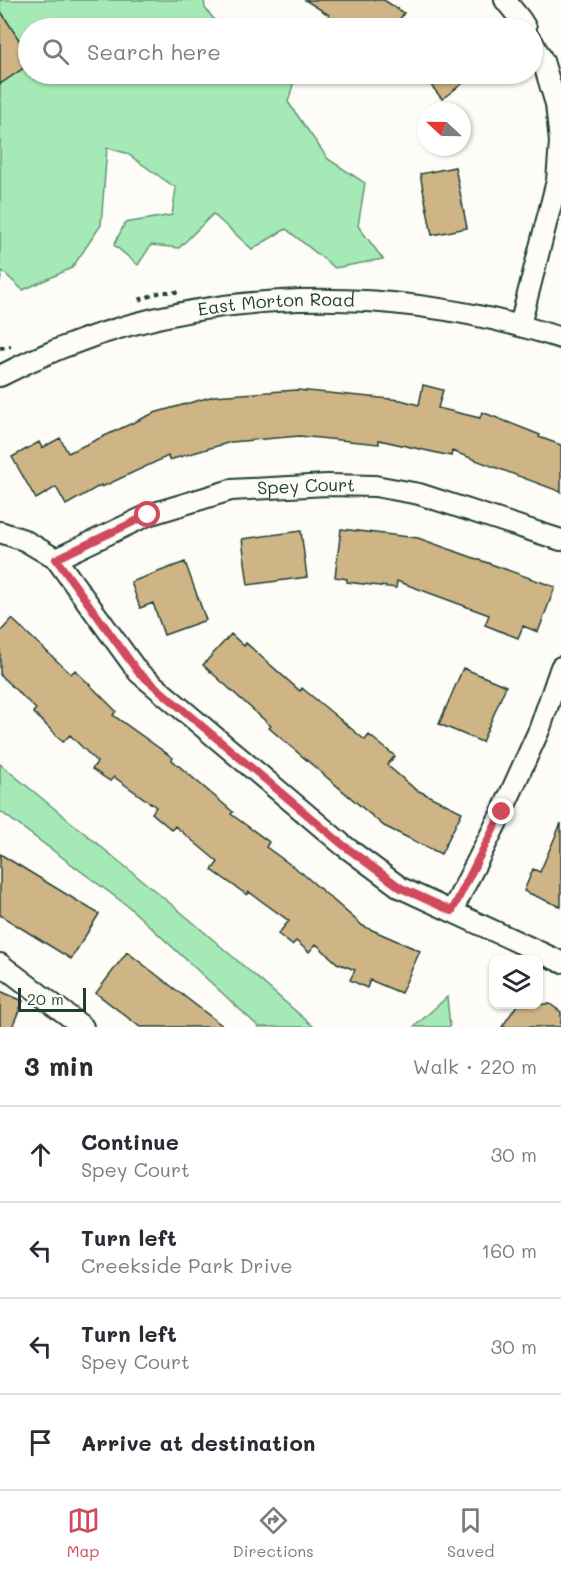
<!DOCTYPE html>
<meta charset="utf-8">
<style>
body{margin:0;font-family:Mali,sans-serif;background:#f7f7f7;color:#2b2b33}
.controls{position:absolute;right:18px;bottom:18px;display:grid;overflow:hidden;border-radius:12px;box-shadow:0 2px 4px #0004}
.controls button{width:54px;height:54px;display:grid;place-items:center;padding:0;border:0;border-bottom:2px solid #e1e1e2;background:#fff;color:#2b2b33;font:30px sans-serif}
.compass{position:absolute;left:417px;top:102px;width:54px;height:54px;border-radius:50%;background:#fff;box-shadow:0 2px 4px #0004;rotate:292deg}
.scale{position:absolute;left:18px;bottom:15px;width:68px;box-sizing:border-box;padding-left:6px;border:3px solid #1f3d34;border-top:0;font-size:16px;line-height:21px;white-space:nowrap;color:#1f3d34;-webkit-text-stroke:4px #fdfcf7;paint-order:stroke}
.stop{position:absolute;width:18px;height:18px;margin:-14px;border:4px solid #d1495b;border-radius:50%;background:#fff}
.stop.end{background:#d1495b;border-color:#fff;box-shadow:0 2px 6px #0008}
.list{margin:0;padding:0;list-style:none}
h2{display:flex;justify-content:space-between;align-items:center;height:78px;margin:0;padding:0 24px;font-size:26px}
h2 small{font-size:20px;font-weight:400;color:#7c7c81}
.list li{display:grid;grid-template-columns:39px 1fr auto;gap:18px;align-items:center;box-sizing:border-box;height:96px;padding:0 24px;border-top:2px solid #e1e1e2}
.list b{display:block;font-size:22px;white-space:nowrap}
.list p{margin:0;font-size:20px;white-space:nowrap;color:#7c7c81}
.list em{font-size:20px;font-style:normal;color:#7c7c81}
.icon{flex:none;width:33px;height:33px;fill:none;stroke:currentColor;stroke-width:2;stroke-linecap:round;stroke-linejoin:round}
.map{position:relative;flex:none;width:561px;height:1027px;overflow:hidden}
.search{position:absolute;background:#fff;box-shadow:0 2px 4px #0004;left:18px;right:18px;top:18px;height:66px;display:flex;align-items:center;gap:15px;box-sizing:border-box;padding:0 21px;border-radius:33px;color:#7c7c81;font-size:22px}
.sheet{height:462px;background:#fff}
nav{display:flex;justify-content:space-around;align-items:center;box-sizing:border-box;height:84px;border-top:2px solid #e1e1e2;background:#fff;font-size:16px;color:#7c7c81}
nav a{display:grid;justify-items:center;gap:3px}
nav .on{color:#d1495b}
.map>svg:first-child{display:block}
.green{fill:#a5eab6;stroke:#629475;stroke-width:1.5}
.building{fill:#cfb585;stroke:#1f3d34;stroke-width:1.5}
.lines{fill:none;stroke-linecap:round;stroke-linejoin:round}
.street-casing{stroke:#1f3d34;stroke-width:24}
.path{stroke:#1f3d34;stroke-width:4;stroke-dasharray:4.5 4.5;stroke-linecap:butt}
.street{stroke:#fdfcf7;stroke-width:20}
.route{stroke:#d1495b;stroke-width:8}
.labels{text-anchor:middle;stroke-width:6;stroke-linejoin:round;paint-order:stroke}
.street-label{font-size:18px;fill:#1f3d34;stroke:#fdfcf7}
</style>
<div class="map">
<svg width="561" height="1027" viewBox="0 0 561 1027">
<rect width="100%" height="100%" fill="#fdfcf7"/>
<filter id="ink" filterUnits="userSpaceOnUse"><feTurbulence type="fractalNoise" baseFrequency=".0167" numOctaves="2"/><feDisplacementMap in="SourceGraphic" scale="12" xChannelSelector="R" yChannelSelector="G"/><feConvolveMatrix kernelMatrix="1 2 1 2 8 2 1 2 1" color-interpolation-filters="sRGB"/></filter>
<g filter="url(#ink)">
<!-- green -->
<path class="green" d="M0,0h204l1,8 16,20h-193v46h227l4,4 15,-4h22l-8,28 40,57 37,24 -7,43 25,33 -48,9 -49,-39 -34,20 -39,-35 -34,34 -28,-3 -13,20 -24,-20 11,-22 47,-8 4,-27 -50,-35 -19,-5 -6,77 -29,43 -49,22 -21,-19 -2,12z
M0,764l188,154 126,109h-55l-130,-120 -129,-96z
M447,997l3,30h-36z"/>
<!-- building -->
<path class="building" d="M305,0h79l20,13 -10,15h-54l-14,-9 3,-4z
M0,10l28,44v11l-28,19z
M422,74h53l-33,25z
M455,167l12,61 -35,7 -12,-61z
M423,385l20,5 -5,18 42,10 2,-6 58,23 -1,2 22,8v47l-109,-41 -1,5 -72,-16v4l-80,-8 -68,6 -62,18 -1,-4 -66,31 -1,-2 -35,20 -10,-18 -20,12 -24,-42 27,-15 3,6 18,-10 8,15 86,-40 60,-17 83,-6 104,10 18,5z
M341,529l77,9 137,49 -17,45 -15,-6 -5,12 -33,-13 4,-10 -92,-34 -1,7 -49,-6v-3l-12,-2z
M301,531l6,46 -59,8 -6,-46z
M185,562l21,58 -42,15 -11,-32 -13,5 -9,-26z
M12,619l59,55 4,-4 41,41 -3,4 60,43 -1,2 61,52 -2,2 38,28 -3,5 36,26 61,53 57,25 -19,42 -31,-13 -3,8 -17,-8 5,-10 -18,-7 -21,-19 -7,8 -13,-11 -4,4 -14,-11 11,-13 -40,-29 -2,3 -35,-25 6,-8 -43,-36 -3,4 -20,-17 4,-6 -42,-30 -4,4 -18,-12 5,-7 -27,-27 -7,7 -30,-30 3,-3 -36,-34v-43z
M231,634l13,12 2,-3 54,48 2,-3 63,52 4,-5 26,21 -8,9 28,24 47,23 -21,42 -57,-28 -115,-98 2,-2 -68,-61z
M463,668l43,18 -24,56 -43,-18z
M561,823v84l-37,-16 9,-22 7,3z
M0,854l99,60 -28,45 -71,-44z
M127,952l97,75h-84l-44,-34z
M0,991l23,10 -11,26h-12z
M550,1004l11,8v15h-59l15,-22z"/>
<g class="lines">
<!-- street casing -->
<g class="street-casing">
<g id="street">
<path d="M505,0l16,20 5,8"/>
<path d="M520,325l37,-144 3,-39 -4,-38 -13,-43 -11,-20"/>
<path id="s1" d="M0,376c173,-90 378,-97 561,-38"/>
<path d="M0,532l24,8 32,19 82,113 205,173 58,43 160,74"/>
<path id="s2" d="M56,559l92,-44 83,-25 96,-5 48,1 44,8 142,46"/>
<path d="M452,911l50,-99 38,-84 21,-61"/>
<path d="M0,964l83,63"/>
</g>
</g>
<!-- path -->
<path class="path" d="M139,300l22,-8h17
M0,348l11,-2"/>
<!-- street -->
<use href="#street" class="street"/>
</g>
</g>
<g class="lines" filter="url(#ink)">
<!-- route -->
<path class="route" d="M148,515l-92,44 82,113 205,173 58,43 51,23 50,-99"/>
</g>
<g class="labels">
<!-- street labels -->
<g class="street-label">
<text dy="6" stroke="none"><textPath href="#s1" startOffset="288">East Morton Road</textPath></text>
<text dy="6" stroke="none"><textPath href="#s2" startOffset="264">Spey Court</textPath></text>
</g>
</g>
</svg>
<div class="controls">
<button><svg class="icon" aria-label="layers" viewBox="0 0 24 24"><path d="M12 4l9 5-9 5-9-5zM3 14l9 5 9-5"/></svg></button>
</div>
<svg class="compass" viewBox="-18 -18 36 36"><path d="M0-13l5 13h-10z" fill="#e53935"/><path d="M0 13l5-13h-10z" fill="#7c7c81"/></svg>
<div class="scale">20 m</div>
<div class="stop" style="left:148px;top:515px"></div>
<div class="stop end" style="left:502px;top:812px"></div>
<div class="search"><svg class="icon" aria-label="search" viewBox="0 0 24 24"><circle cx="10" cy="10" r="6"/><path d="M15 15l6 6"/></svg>Search here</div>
</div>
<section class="sheet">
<h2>3 min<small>Walk · 220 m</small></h2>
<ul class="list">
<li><svg class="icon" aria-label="ahead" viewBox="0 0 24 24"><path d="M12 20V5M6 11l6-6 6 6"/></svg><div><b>Continue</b><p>Spey Court</p></div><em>30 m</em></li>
<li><svg class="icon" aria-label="left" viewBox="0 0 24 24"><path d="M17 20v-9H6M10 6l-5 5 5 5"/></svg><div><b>Turn left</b><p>Creekside Park Drive</p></div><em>160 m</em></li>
<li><svg class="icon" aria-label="left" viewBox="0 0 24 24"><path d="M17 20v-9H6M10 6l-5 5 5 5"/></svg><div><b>Turn left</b><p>Spey Court</p></div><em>30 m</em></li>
<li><svg class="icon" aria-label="arrive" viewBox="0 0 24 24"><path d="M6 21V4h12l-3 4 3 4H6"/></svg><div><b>Arrive at destination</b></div></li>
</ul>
</section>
<nav>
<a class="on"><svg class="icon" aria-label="map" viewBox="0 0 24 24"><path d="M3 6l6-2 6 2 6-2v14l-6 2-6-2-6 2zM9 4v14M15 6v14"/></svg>Map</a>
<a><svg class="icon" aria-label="directions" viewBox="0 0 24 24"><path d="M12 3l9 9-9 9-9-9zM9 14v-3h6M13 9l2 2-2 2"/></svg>Directions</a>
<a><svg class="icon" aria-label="saved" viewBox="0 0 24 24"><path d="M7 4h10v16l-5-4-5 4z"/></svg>Saved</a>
</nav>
